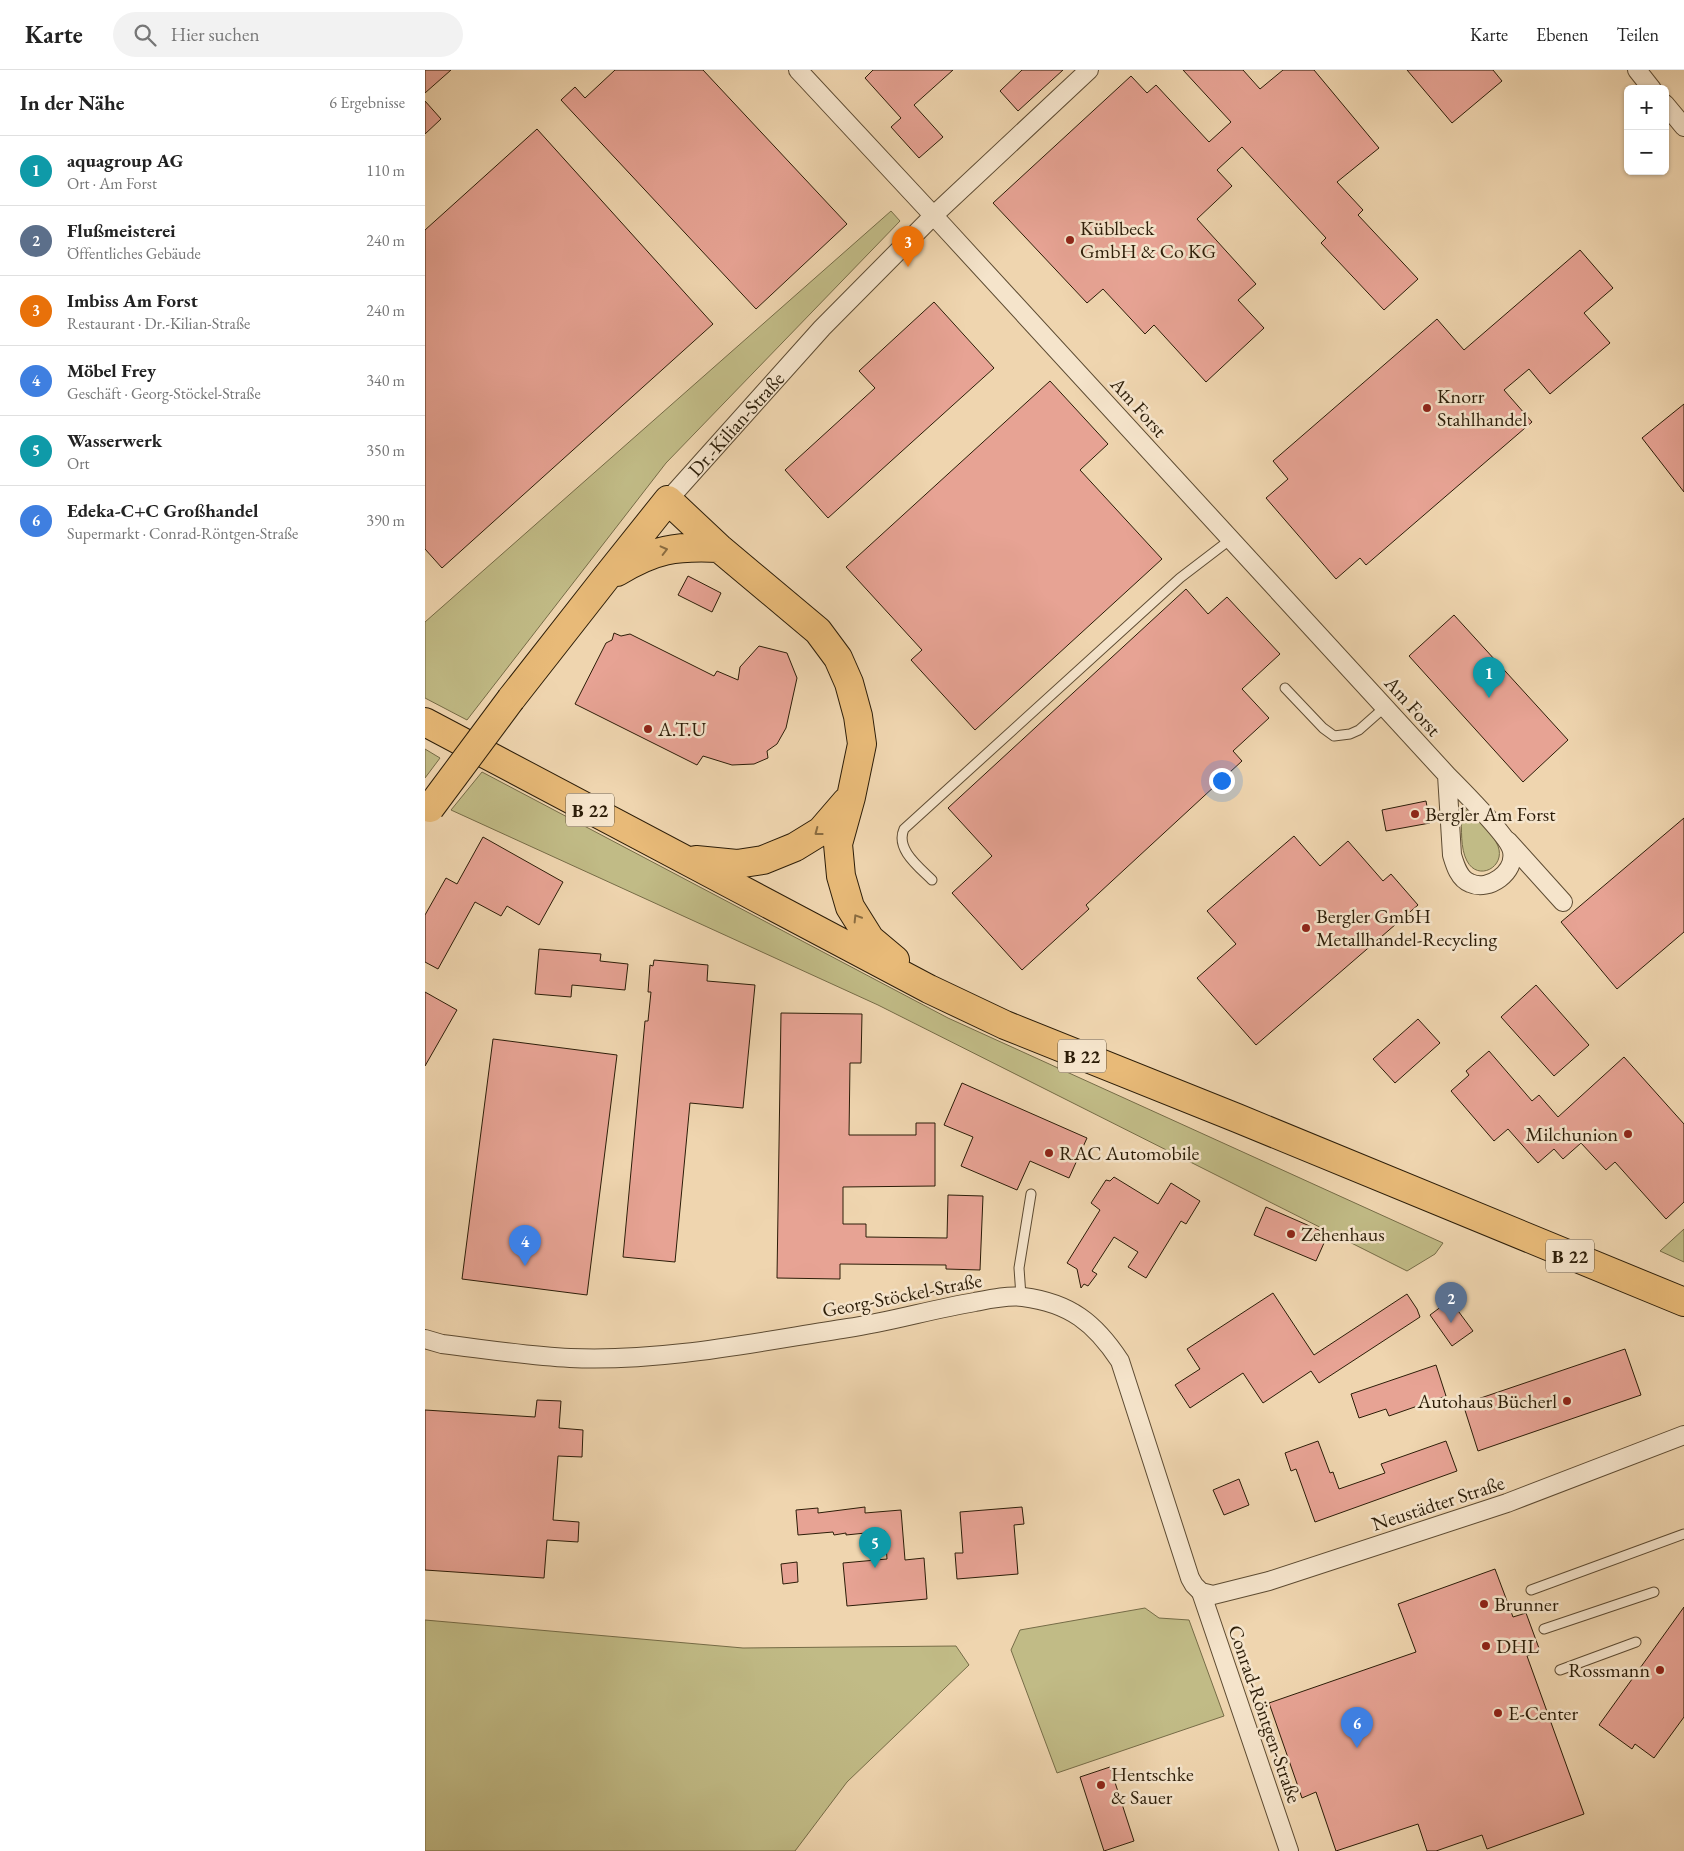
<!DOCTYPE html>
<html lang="de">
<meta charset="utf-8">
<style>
body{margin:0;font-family:"EB Garamond",serif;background:#f2f2f2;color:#222}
.controls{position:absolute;right:15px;top:15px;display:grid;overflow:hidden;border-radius:8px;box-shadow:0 1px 4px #0004}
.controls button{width:45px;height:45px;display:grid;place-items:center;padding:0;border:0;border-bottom:1px solid #e0e0e0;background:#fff;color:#222;font:25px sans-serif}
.you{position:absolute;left:796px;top:710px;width:18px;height:18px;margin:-12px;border:4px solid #fff;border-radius:50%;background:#1a73e8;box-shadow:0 0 0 8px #1a73e833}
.badge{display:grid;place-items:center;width:32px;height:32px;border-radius:50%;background:#2563eb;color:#fff;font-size:16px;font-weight:700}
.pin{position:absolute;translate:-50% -41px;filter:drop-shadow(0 1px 2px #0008)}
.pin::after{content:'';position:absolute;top:26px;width:18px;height:15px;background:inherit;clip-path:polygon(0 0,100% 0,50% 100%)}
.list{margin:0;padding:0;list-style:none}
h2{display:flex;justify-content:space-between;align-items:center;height:65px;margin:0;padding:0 20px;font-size:21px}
h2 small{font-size:16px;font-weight:400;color:#767676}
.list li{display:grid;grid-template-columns:32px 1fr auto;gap:15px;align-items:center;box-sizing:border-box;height:70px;padding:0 20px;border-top:1px solid #e0e0e0}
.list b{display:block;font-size:19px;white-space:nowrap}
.list p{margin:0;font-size:16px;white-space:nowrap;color:#767676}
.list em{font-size:16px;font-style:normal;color:#767676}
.icon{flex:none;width:28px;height:28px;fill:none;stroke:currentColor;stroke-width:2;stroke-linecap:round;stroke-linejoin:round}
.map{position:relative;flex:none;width:1259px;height:1781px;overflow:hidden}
header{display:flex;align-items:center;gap:30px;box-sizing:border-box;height:70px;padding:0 25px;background:#fff;border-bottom:1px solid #e0e0e0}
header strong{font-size:24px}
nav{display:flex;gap:28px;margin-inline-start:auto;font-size:18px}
.search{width:350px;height:45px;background:#f2f2f2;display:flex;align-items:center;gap:12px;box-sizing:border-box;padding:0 18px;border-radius:28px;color:#767676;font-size:19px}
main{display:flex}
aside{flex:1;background:#fff}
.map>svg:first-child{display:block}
.green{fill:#c1bb86;stroke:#766c47}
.building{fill:#e7a394;stroke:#2c1d08}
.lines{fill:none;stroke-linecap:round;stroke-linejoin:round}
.lane-casing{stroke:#5d4b32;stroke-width:11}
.street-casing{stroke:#5d4b32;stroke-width:20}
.primary-casing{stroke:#2c1d08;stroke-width:30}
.lane{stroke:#f5e4cb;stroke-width:9}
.street{stroke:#f5e4cb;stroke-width:18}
.primary{stroke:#e8ba78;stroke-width:28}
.primary-bridge-casing{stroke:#2c1d08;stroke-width:30;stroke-linecap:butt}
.primary-bridge{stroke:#e8ba78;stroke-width:28}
.oneway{stroke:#8a6c40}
.poi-dot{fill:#8f2418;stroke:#f5e4cb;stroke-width:2}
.labels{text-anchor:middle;stroke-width:5;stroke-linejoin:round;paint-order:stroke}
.shield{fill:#f5e4cb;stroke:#685942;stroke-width:1}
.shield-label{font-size:19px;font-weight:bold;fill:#2c1d08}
.poi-label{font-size:20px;fill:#2c1d08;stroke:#f5e4cb;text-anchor:start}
.street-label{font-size:20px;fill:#2c1d08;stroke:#f5e4cb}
</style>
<header>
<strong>Karte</strong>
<div class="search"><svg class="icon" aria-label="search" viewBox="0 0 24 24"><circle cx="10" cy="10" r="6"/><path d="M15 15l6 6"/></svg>Hier suchen</div>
<nav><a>Karte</a><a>Ebenen</a><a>Teilen</a></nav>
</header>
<main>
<aside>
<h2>In der Nähe<small>6 Ergebnisse</small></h2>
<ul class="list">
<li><span class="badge" style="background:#0f9aa8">1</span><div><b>aquagroup AG</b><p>Ort · Am Forst</p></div><em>110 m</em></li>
<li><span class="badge" style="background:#5c6f8a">2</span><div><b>Flußmeisterei</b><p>Öffentliches Gebäude</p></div><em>240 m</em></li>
<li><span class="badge" style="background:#e8710a">3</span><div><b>Imbiss Am Forst</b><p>Restaurant · Dr.-Kilian-Straße</p></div><em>240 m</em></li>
<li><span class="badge" style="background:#3f7fe0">4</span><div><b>Möbel Frey</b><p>Geschäft · Georg-Stöckel-Straße</p></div><em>340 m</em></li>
<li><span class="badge" style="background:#0f9aa8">5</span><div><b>Wasserwerk</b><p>Ort</p></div><em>350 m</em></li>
<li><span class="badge" style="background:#3f7fe0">6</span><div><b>Edeka-C+C Großhandel</b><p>Supermarkt · Conrad-Röntgen-Straße</p></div><em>390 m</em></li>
</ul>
</aside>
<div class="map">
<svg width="1259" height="1781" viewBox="0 0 1259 1781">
<rect width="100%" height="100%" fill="#efd5af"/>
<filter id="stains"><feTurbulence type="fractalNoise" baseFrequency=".004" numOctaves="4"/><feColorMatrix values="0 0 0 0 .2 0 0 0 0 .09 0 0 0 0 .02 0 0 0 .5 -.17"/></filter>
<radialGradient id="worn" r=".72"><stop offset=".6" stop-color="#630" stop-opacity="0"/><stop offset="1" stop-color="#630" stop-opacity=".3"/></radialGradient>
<!-- green -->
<path class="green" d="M466,141l9,10 -234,242 -199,257 -42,-22v-76z
M0,679l15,9 -15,20z
M57,702l466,246 495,225 -8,11 -28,17 -529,-266 -427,-195z
M1038,740h5c10,11 25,23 30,36 8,21 -20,36 -31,15 -7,-13 -5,-32 -6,-46z
M1259,1159v33l-24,-11z
M720,1538l14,10 30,2 35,96 -167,57 -46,-123 9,-20z
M0,1550l318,28 213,-2 13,19 -122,117 -52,69h-370z"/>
<!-- building -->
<path class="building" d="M0,0h26l-26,23z
M190,0h88l144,154 -91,85 -195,-209 14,-13 10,11z
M448,0h80l-39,35 29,32 -24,21 -28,-31 10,-9 -36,-40z
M597,0h41l-45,41 -18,-20z
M758,0h60l17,19 23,-19h31l65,78 -42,34 26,28 -5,5 60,64 -34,31 -63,-67 5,-5 -84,-91 -25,23 15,16 -35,33 59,65 -18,16 26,28 -58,54 -52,-57 -9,9 -42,-45 -16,14 -94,-100 138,-127 16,17 9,-8 53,57 22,-20z
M982,0h86l9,11 -50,42z
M0,31l16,18 -16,15z
M112,59l176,195 -271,244 -17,-19v-319z
M1155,180l33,38 -29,25 26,30 -60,51 -21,-25 -25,21 28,32 -166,143 -6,-7 -24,21 -70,-81 22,-19 -15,-18 164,-142 27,31z
M509,232l60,66 -166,150 -43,-48 90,-82 -16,-17z
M625,311l58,63 -28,26 82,89 -187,171 -64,-70 11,-10 -76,-83z
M1259,334v88l-42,-54z
M263,506l33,17 -9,19 -34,-17z
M761,519l22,25 19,-17 53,57 -38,35 27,29 -36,33 9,10 -156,144 3,4 -67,61 -70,-77 40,-37 -44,-48z
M1029,545l114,125 -45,42 -114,-126z
M189,563l7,3 9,-2 84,42 3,-5 21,9 2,-13 19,-21 28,7 10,25 -11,50 -9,16 -10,7 1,7 -14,6 -22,1 -29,-9 -6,9 -122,-61 31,-61 6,-3z
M1001,731l4,22 -44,8 -4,-21z
M1259,748v114l-67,57 -56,-67z
M869,766l26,30 28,-25 35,40 8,-7 27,31 -162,140 -59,-67 39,-34 -29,-33z
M58,767l80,45 -24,43 -32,-19 -6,10 -26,-14 -37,67 -13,-7v-47l21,-37 11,6z
M114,879l62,5 -1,7 28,3 -3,26 -53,-5 -1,12 -36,-3z
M229,890l54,5 -1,16 48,4 -12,123 -53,-5 -15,159 -52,-5 22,-236h3l3,-29h-3l2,-27 3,1z
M1111,915l53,60 -35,31 -53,-59z
M0,922l32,18 -32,56z
M356,943l81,1 -1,49h-11l-1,72h67v-12h19v63l-92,1v37h23v13l81,1 1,-43 35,1 -3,74 -34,-1v-4l-106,-1v15l-63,-1z
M993,949l22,24 -45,40 -22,-24z
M68,969l124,16 -30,240 -125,-16z
M1064,981l43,50 7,-6 19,22 66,-60 60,67v78l-18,17 -51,-57 -9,8 -25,-27 -18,16 -9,-10 -16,14 -30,-34 -14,12 -43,-50 18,-16 -3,-4z
M537,1013l125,55 -18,40 -39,-17 -13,29 -56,-24 12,-29 -29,-12z
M689,1107l44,27 13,-21 29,18 -14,23 -5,-3 -35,57 -18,-11 10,-15 -24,-15 -22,34 5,3 -9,12 -4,-2 -3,4 -4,-19 -10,-6 33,-53 -9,-7 15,-23 4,1z
M841,1137l62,27 -12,27 -62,-26z
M848,1223l41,62 93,-61 10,15 3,8 -101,66 -8,-12 -48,32 -20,-30 -53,35 -15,-23 25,-16 -13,-20z
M1025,1230l23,31 -21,15 -22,-31z
M1200,1279l16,46 -163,56 -15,-47z
M1011,1295l10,31 -57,20 -3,-7 -27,9 -8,-24z
M112,1330l24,1 -2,27 24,2 -1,27 -24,-1 -5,64 26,2 -1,20 -31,-2 -3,38 -119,-8v-160l110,7z
M893,1371l12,32 3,-1 6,17 46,-16 -4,-9 65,-23 11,30 -142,51 -19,-53 -5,2 -6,-18z
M814,1409l10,26 -25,10 -11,-25z
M440,1437v6l36,-3 4,50 19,-2 3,41 -80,7 -4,-43 44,-4 -2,-28 -39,4v-2l-12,2 -1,-3 -35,3 -2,-25 22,-2v5z
M597,1437l2,17 -10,1 4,49 -61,5 -2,-26h8l-3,-41z
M372,1492l1,20 -15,2 -2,-20z
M1070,1499l18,48 13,-4 14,38 -13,5 57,158 -97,35 -5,-14 -46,16h-9l-9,-27 -82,27 -20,-59 -14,6 -33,-95 147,-51 -18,-48z
M1259,1537v110l-30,41 -19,-14 -3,5 -33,-24z
M685,1697l24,74 -30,10 -24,-74z"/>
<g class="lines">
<!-- lane casing -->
<g class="lane-casing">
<path id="lane" d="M860,618l38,40 11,8 16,-2 9,-4 26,-23
M507,810c-13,-13 -37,-31 -28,-51l276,-251 51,-39
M596,1226l-2,-28 12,-74
M1106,1520l153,-56
M1119,1559l110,-37
M1135,1600l76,-28"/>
</g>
<!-- street casing -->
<g class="street-casing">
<g id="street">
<path d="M373,0l147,158 502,547 5,80c3,10 7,24 18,28 19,9 46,-11 42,-32 -3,-14 -52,-63 -65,-76"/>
<path d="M1212,0l15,19"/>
<path d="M1240,34l19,23"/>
<path id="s1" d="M243,430l154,-172 112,-113 155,-145"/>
<path d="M1083,771l55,61"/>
<path d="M0,1269l17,5c42,5 86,12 128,14 94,4 187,-16 278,-30 43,-6 84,-19 127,-26 15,-3 33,-7 48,-5 47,6 72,26 97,64l70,217 4,7 7,7 12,3 56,-14 238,-78 177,-68"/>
<path d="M776,1522l88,259"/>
</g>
</g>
<!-- primary casing -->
<g class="primary-casing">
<path id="primary" d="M192,502c38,-23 58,-26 102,-24
M86,629l94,-120 63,-79 51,48 99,83 20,27 11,25 9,33 4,28 -11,53 -13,47 3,32 9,31 20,32 25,21
M0,652l504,267 76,36 232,93 447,184
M271,790l41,4 26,-4 32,-13 26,-16 25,-29"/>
</g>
<!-- lane -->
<use href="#lane" class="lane"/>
<!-- street -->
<use href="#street" class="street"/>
<!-- primary -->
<use href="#primary" class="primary"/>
<!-- primary-bridge casing -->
<g class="primary-bridge-casing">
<path id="primary-bridge" d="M5,738l81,-109"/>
</g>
<!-- primary-bridge -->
<use href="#primary-bridge" class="primary-bridge"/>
</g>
<!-- one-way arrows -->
<defs><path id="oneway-chevron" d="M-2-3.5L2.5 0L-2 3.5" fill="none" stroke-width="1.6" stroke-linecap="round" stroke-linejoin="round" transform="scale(1.25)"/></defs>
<g class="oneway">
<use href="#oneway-chevron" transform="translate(239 480) rotate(-14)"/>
<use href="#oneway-chevron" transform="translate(393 762) rotate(143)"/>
<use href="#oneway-chevron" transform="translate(432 848) rotate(-122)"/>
</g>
<!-- markers -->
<g class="poi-dot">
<circle cx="645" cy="170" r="5"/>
<circle cx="1002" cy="338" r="5"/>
<circle cx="223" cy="659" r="5"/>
<circle cx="990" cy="744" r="5"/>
<circle cx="881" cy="858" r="5"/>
<circle cx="1203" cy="1064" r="5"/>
<circle cx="624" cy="1083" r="5"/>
<circle cx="866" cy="1164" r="5"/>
<circle cx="1142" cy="1331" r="5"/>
<circle cx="1059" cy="1534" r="5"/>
<circle cx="1061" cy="1576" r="5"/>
<circle cx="1235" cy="1600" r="5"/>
<circle cx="1073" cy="1643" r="5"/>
<circle cx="676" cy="1715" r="5"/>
</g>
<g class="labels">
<!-- shield labels -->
<g class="shield">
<rect x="141" y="723.5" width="48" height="33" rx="4"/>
<rect x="633" y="969.5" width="48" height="33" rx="4"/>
<rect x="1121" y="1169.5" width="48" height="33" rx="4"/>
</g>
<g class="shield-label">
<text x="165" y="747">B 22</text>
<text x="657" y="993">B 22</text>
<text x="1145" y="1193">B 22</text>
</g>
<!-- poi labels -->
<g class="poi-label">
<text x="655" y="165">Küblbeck<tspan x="655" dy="23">GmbH &amp; Co KG</tspan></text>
<text x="1012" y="333">Knorr<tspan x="1012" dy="23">Stahlhandel</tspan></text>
<text x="233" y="666">A.T.U</text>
<text x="1000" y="751">Bergler Am Forst</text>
<text x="891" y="853">Bergler GmbH<tspan x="891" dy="23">Metallhandel-Recycling</tspan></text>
<text x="1193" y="1071" text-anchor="end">Milchunion</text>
<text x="634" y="1090">RAC Automobile</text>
<text x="876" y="1171">Zehenhaus</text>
<text x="1132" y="1338" text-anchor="end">Autohaus Bücherl</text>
<text x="1069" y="1541">Brunner</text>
<text x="1071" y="1583">DHL</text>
<text x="1225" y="1607" text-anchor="end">Rossmann</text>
<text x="1083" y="1650">E-Center</text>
<text x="686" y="1711">Hentschke<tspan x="686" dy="23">&amp; Sauer</tspan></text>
</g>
<!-- street labels -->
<g class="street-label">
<text transform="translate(714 337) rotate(48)" y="7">Am Forst</text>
<text dy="7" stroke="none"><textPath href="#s1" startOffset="102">Dr.-Kilian-Straße</textPath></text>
<text transform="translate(988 636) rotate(48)" y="7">Am Forst</text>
<text transform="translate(477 1225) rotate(-11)" y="7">Georg-Stöckel-Straße</text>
<text transform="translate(1013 1433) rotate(-18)" y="7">Neustädter Straße</text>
<text transform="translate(840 1644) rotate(71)" y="7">Conrad-Röntgen-Straße</text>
</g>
</g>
<rect width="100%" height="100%" filter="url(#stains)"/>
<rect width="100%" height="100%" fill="url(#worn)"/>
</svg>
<div class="controls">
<button>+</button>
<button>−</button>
</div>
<div class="you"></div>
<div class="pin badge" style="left:1064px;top:628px;background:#0f9aa8">1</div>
<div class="pin badge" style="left:1026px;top:1253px;background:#5c6f8a">2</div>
<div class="pin badge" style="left:483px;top:197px;background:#e8710a">3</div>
<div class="pin badge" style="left:100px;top:1196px;background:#3f7fe0">4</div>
<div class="pin badge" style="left:450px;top:1498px;background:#0f9aa8">5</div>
<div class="pin badge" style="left:932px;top:1678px;background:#3f7fe0">6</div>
</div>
</main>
